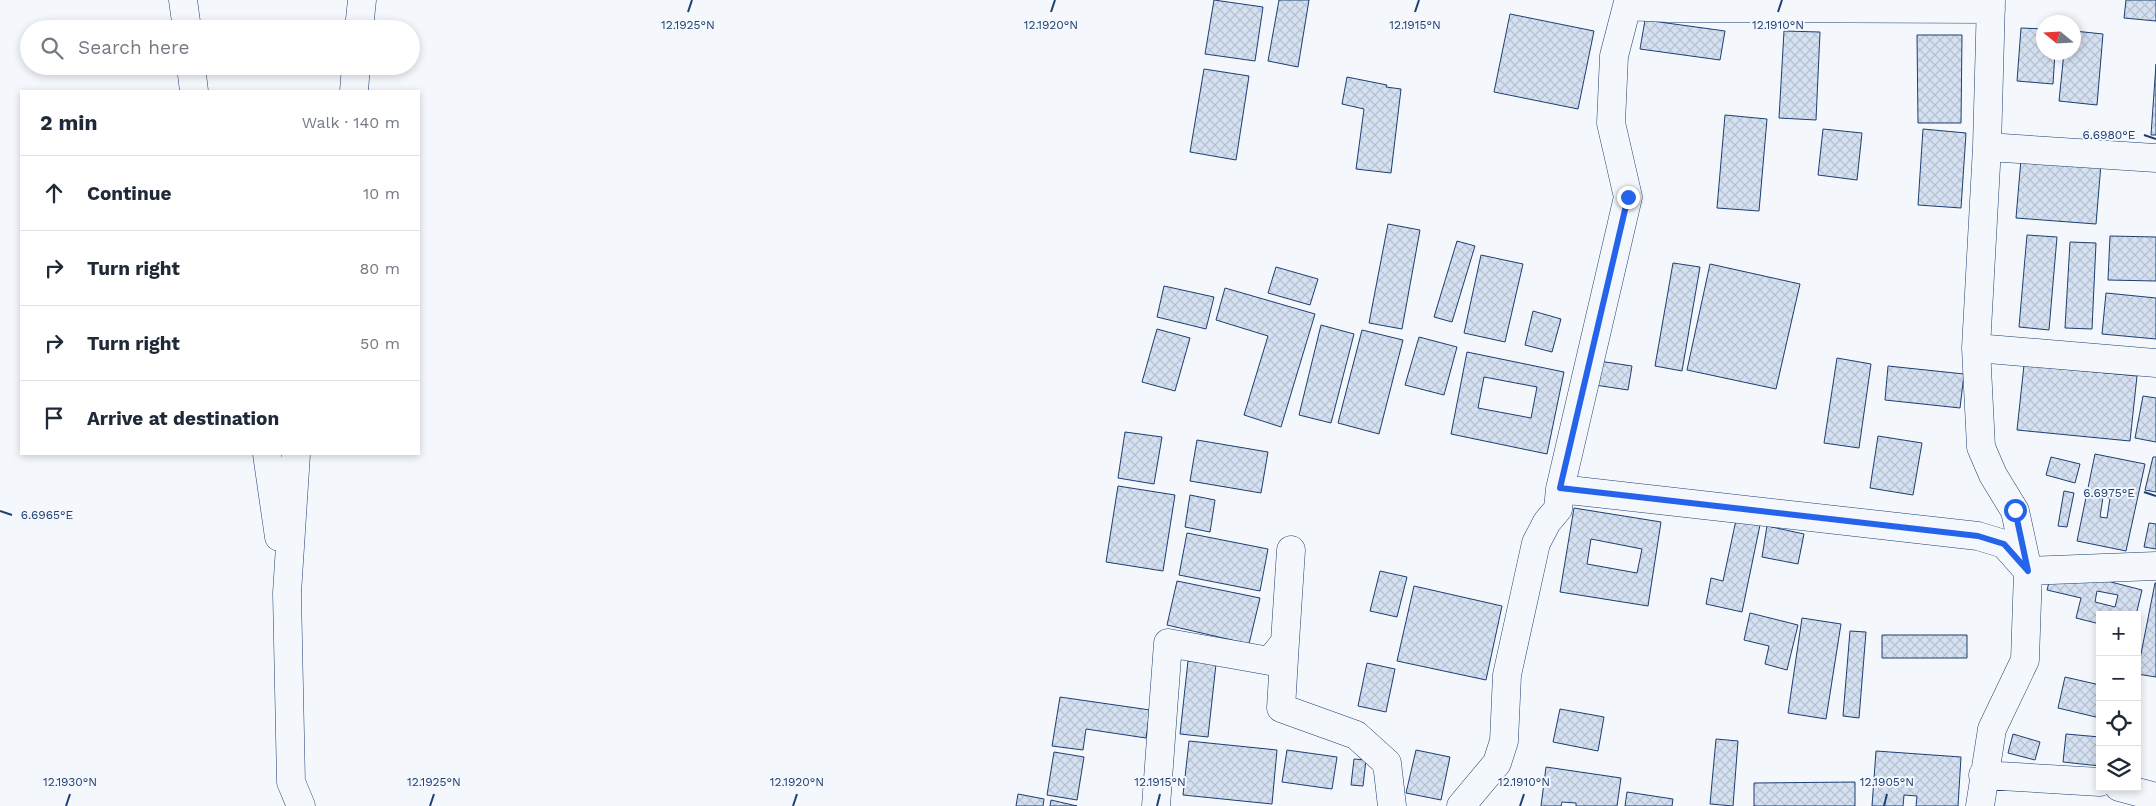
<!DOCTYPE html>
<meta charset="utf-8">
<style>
body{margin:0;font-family:"Work Sans",sans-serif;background:#f2f2f3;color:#1f2937}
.controls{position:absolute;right:15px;bottom:15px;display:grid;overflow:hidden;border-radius:0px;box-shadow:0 2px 8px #0003}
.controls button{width:45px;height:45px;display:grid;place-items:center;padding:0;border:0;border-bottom:1px solid #e0e1e3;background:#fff;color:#1f2937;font:25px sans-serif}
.compass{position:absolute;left:2036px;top:15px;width:45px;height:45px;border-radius:50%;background:#fff;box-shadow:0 2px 8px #0003;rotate:288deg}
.stop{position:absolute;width:15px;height:15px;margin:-11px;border:4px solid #2563eb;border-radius:50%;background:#fff}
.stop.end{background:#2563eb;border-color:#fff;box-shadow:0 1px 5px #0008}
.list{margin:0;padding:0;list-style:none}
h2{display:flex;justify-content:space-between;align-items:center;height:65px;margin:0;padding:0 20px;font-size:21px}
h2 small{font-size:16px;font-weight:400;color:#747a83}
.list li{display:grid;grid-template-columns:32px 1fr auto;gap:15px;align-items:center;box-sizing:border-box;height:75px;padding:0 20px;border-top:1px solid #e0e1e3}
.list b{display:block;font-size:19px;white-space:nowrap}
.list em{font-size:16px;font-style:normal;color:#747a83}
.icon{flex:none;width:28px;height:28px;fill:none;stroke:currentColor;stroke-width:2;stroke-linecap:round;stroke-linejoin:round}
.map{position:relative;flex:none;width:2156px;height:806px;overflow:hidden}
.search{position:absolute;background:#fff;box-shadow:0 2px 8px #0003;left:20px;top:20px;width:400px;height:55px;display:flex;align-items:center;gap:12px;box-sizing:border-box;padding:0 18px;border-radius:28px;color:#747a83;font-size:19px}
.panel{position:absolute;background:#fff;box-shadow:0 2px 8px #0003;left:20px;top:90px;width:400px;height:365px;border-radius:0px}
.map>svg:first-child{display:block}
.building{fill:url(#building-cross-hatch);stroke:#1d3f73;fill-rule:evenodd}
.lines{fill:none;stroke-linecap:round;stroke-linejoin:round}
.minor-casing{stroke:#1d3f73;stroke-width:29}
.minor{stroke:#f4f7fb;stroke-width:28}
.route{stroke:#2563eb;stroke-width:6}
.ticks{fill:none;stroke:#1d3f73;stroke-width:2}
.ticks-label{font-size:12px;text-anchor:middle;fill:#1d3f73;stroke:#f4f7fb;stroke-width:4;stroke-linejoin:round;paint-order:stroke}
</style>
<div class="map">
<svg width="2156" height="806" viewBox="0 0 2156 806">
<defs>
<pattern id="building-cross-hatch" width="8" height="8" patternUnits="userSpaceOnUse" patternTransform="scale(1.25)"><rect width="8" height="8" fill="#d5e0f0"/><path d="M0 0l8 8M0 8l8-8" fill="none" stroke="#b6c1d1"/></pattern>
</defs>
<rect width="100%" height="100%" fill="#f4f7fb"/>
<!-- building -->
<path class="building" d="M1214,0l49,7 -8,54 -50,-7z
M1279,0h30l-11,67 -30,-6z
M2126,0h30v21l-32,-3z
M1510,14l84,17 -16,78 -84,-17z
M1645,20l80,11 -5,29 -80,-11z
M2021,28l23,1v23h11l-2,32 -36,-3z
M1784,31l36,1 -4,88 -37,-2z
M2074,31l29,3 -6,71 -38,-4 5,-49h10z
M1917,35h45l-1,88h-43z
M2156,64v71h-5z
M1204,69l45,7 -13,84 -46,-8z
M1347,77l40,8 -1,2 15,2 -10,84 -35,-4 8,-60 -22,-5z
M1725,115l42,4 -8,92 -42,-3z
M1823,129l39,4 -5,47 -39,-5z
M1923,129l43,4 -5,75 -43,-3z
M2021,159l80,5 -5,60 -80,-6z
M1388,224l32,6 -18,99 -33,-6z
M2027,235l30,2 -8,93 -30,-3z
M2110,236l46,1v44l-48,-1z
M1457,241l18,5 -23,76 -18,-5z
M2070,242l26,1 -4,86 -27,-1z
M1481,255l42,9 -18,78 -41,-9z
M1673,263l27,4 -18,104 -27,-5z
M1710,264l90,20 -24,105 -89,-19z
M1276,267l42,12 -8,26 -42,-12z
M1164,286l50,11 -8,32 -49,-12z
M1225,288l90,26 -34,113 -37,-12 24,-79 -52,-16z
M2106,293l50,5v41l-54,-5z
M1533,311l28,8 -9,33 -27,-7z
M1321,325l33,9 -23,89 -32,-8z
M1157,329l33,9 -15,53 -33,-9z
M1362,330l41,10 -24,94 -41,-11z
M1419,337l38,10 -13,48 -39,-10z
M1467,352l97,20 -17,82 -96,-20zM1484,377l53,10 -6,31 -53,-10z
M1837,358l34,6 -12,84 -35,-5z
M1599,361l33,5 -4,24 -33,-5z
M2024,365l113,11 -7,65 -113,-11z
M1888,366l76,8 -4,34 -75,-8z
M2143,396l13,2v44l-21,-4z
M1125,432l37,5 -8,47 -36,-6z
M1878,436l44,7 -9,52 -43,-7z
M1197,440l71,12 -7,41 -71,-12z
M2095,454l50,10 -19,87 -49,-10zM2103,497l7,1 -3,20 -7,-1z
M2051,457l29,7 -5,19 -29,-8z
M2153,457h3v35l-11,-2z
M1118,486l57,9 -12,76 -57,-9z
M2064,491l10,2 -7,34 -9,-1z
M1190,495l25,5 -5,32 -25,-5z
M1574,508l87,14 -13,84 -88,-14zM1591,539l51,10 -5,24 -50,-9z
M1736,520l24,5 -18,87 -36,-8 5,-26 12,3z
M2149,523l7,1v25l-12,-2z
M1767,526l37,8 -6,30 -36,-7z
M1187,533l81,16 -8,42 -81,-16z
M2053,567l89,23 -6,25h-36v9l-24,-6 5,-20 -34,-8zM2097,591l21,4 -3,12 -20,-5z
M1380,571l27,6 -10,40 -27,-6z
M1177,581l83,17 -11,46 -82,-19z
M2155,583h1v94l-19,-3z
M1414,586l88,20 -16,74 -89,-19z
M1750,613l48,12 -11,45 -22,-6 4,-18 -25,-6z
M1802,618l39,6 -15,95 -38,-6z
M1850,631l16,1 -7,86 -16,-2z
M1882,635h85v23h-85z
M1188,661l28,3 -8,73 -28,-3z
M1367,663l28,6 -9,43 -28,-6z
M2065,677l35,8v33l-42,-10z
M1060,697l90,13 -4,28 -60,-9 -3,21 -31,-4z
M1560,709l44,8 -6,34 -45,-9z
M2013,734l27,8 -5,18 -27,-7z
M2066,734l34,3v29l-37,-4z
M1716,739l22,2 -5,65 -23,-2z
M1189,741l88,9 -5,54 -89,-9z
M1287,750l50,7 -5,32 -50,-7z
M1416,750l34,7 -9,43 -35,-7z
M1876,751l85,6 -3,49h-42l1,-10 -13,-1 -1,11h-31z
M1054,752l30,5 -7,43 -30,-5z
M1354,759l12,1 -3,26 -12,-1z
M1546,767l75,11 -4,28h-41v-3l-14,-1 -1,4h-20z
M1855,782v24h-101v-23z
M1627,792l46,7 -1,7h-47z
M1018,794l26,5 -1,7h-27z
M1051,800l26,6h-27z"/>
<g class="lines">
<!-- minor casing -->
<g class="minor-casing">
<path id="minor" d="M183,0l4,29
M359,29l3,-29
M191,66l3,25
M354,91l2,-25
M1987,147l169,11
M1976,348l180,15
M267,454l12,83
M296,454l-9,139 4,189 10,24
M1560,489l418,47 26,8 23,26
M2028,571l128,-5
M1285,642l-4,66 75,27 31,28 5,43
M1983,775l117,7
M2119,787l37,10
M1156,806l12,-163 102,18 15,-19 6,-92
M1461,806l36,-43 7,-22 3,-66 29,-132 11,-21 11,-13 2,-20 68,-292 -17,-74 3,-67 13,-50 40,2 324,1
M1980,806l12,-77 33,-69 3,-89 -13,-60 -22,-36 -12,-28 -5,-99 11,-201 4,-147"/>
</g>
<!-- minor -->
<use href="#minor" class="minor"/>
</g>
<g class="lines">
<!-- route -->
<path class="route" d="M1628,197l-68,291 418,48 26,8 24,27 -13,-61"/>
</g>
<!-- ticks -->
<path class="ticks" d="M688,12l4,-12M1051,12l4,-12M1415,12l4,-12M1778,12l4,-12M2144,135l12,4M2144,492l12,4M0,511l12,4M66,806l4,-12M430,806l4,-12M793,806l4,-12M1157,806l3,-12M1520,806l4,-12M1884,806l3,-12"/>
<g class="ticks-label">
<text x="688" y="29">12.1925°N</text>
<text x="1051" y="29">12.1920°N</text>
<text x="1415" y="29">12.1915°N</text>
<text x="1778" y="29">12.1910°N</text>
<text x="2109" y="139">6.6980°E</text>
<text x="2109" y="497">6.6975°E</text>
<text x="47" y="519">6.6965°E</text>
<text x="70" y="786">12.1930°N</text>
<text x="434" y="786">12.1925°N</text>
<text x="797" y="786">12.1920°N</text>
<text x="1160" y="786">12.1915°N</text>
<text x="1524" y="786">12.1910°N</text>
<text x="1887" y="786">12.1905°N</text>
</g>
</svg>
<div class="controls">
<button>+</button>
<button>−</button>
<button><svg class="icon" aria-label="locate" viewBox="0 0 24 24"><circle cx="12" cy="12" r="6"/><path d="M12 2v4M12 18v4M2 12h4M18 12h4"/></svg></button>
<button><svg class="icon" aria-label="layers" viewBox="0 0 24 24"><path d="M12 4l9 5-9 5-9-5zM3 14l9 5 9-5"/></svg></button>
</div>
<svg class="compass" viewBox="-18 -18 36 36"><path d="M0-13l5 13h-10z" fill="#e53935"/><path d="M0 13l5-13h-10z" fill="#747a83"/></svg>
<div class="stop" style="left:2015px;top:510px"></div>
<div class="stop end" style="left:1628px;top:197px"></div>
<div class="search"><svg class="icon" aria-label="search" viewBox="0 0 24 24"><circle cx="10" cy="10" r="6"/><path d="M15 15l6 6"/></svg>Search here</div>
<section class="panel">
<h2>2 min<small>Walk · 140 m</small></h2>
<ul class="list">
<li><svg class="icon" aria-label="ahead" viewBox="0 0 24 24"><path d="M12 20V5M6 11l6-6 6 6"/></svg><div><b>Continue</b></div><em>10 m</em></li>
<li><svg class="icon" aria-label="right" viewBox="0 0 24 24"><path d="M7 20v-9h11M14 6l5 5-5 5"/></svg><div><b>Turn right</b></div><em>80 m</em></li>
<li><svg class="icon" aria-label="right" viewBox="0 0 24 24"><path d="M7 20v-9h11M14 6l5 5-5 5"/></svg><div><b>Turn right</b></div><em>50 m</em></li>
<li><svg class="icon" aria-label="arrive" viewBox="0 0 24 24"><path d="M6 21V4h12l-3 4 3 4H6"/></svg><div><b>Arrive at destination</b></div></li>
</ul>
</section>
</div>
